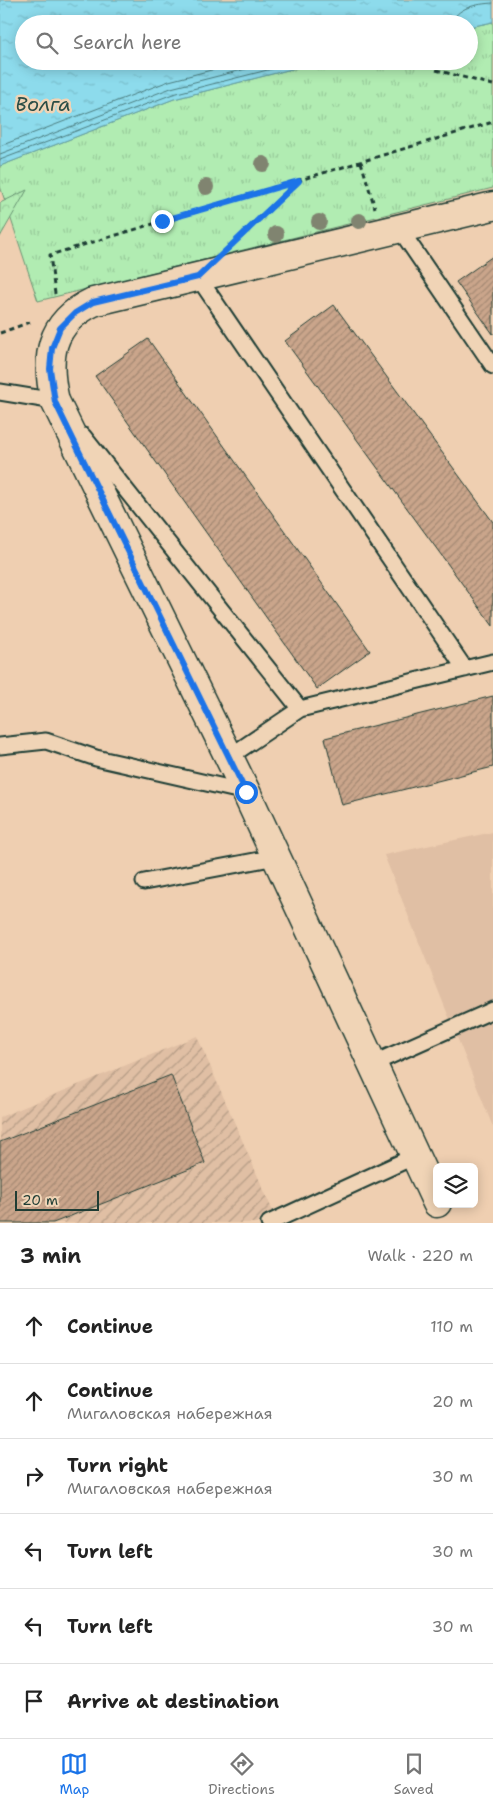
<!DOCTYPE html>
<meta charset="utf-8">
<style>
body{margin:0;font-family:"Shantell Sans",sans-serif;background:#f2f2f2;color:#222}
.controls{position:absolute;right:15px;bottom:15px;display:grid;overflow:hidden;border-radius:8px;box-shadow:0 2px 12px #0003}
.controls button{width:45px;height:45px;display:grid;place-items:center;padding:0;border:0;border-bottom:1px solid #e0e0e0;background:#fff;color:#222;font:25px sans-serif}
.scale{position:absolute;left:15px;bottom:12px;width:84px;box-sizing:border-box;padding-left:5px;border:2px solid #1f3d34;border-top:0;font-size:14px;line-height:18px;white-space:nowrap;color:#1f3d34;-webkit-text-stroke:4px #f0d4b6;paint-order:stroke}
.stop{position:absolute;width:15px;height:15px;margin:-11px;border:4px solid #1a73e8;border-radius:50%;background:#fff}
.stop.end{background:#1a73e8;border-color:#fff;box-shadow:0 1px 5px #0008}
.list{margin:0;padding:0;list-style:none}
h2{display:flex;justify-content:space-between;align-items:center;height:65px;margin:0;padding:0 20px;font-size:21px}
h2 small{font-size:16px;font-weight:400;color:#767676}
.list li{display:grid;grid-template-columns:32px 1fr auto;gap:15px;align-items:center;box-sizing:border-box;height:75px;padding:0 20px;border-top:1px solid #e0e0e0}
.list b{display:block;font-size:19px;white-space:nowrap}
.list p{margin:0;font-size:16px;white-space:nowrap;color:#767676}
.list em{font-size:16px;font-style:normal;color:#767676}
.icon{flex:none;width:28px;height:28px;fill:none;stroke:currentColor;stroke-width:2;stroke-linecap:round;stroke-linejoin:round}
.map{position:relative;flex:none;width:493px;height:1223px;overflow:hidden}
.search{position:absolute;background:#fff;box-shadow:0 2px 12px #0003;left:15px;right:15px;top:15px;height:55px;display:flex;align-items:center;gap:12px;box-sizing:border-box;padding:0 18px;border-radius:28px;color:#767676;font-size:19px}
.sheet{height:515px;background:#fff}
nav{display:flex;justify-content:space-around;align-items:center;box-sizing:border-box;height:70px;border-top:1px solid #e0e0e0;background:#fff;font-size:14px;color:#767676}
nav a{display:grid;justify-items:center;gap:2px}
nav .on{color:#1a73e8}
.map>svg:first-child{display:block}
.built{fill:#e0bfa4}
.industrial{fill:url(#industrial-furrows)}
.grass{fill:url(#grass-tufts);stroke:#689473}
.forest{fill:url(#forest-crowns);stroke:#689473}
.water{fill:url(#water-ripples);stroke:#619ca2}
.lines{fill:none;stroke-linecap:round;stroke-linejoin:round}
.shore{stroke:#4b7c7e;stroke-width:1}
.building{fill:url(#building-hatch);stroke:#1f3d34}
.lane-casing{stroke:#1f3d34;stroke-width:19}
.street-casing{stroke:#1f3d34;stroke-width:31}
.path{stroke:#1f3d34;stroke-width:3;stroke-dasharray:5 4;stroke-linecap:butt}
.lane{stroke:#f0d4b6;stroke-width:15}
.street{stroke:#f0d4b6;stroke-width:28}
.tree{fill:#808470}
.route{stroke:#1a73e8;stroke-width:6}
.labels{text-anchor:middle;stroke-width:5;stroke-linejoin:round;paint-order:stroke}
.water-label{font-size:20px;font-style:italic;fill:#2a4d46;stroke:#f0d4b6}
</style>
<div class="map">
<svg width="493" height="1223" viewBox="0 0 493 1223">
<defs>
<pattern id="industrial-furrows" width="10" height="10" patternUnits="userSpaceOnUse" patternTransform="scale(1.25)"><rect width="10" height="10" fill="#e0bfa4"/><path d="M-1 1l2-2M0 10L10 0M9 11l2-2" fill="none" stroke="#b59c86"/></pattern>
<pattern id="grass-tufts" width="24" height="20" patternUnits="userSpaceOnUse" patternTransform="scale(1.25)"><rect width="24" height="20" fill="#b1ecb2"/><path d="M3 7l-1-3M5 7V3M7 7l1-3M15 17l-1-3M17 17v-4M19 17l1-3" fill="none" stroke="#98cb9a"/></pattern>
<pattern id="forest-crowns" width="20" height="18" patternUnits="userSpaceOnUse" patternTransform="scale(1.25)"><rect width="20" height="18" fill="#b1ecb2"/><path d="M2 6a3 3 0 1 1 6 0M12 15a3 3 0 1 1 6 0" fill="none" stroke="#98cb9a"/></pattern>
<pattern id="water-ripples" width="26" height="14" patternUnits="userSpaceOnUse" patternTransform="scale(1.25)"><rect width="26" height="14" fill="#8ddbec"/><path d="M2 4q2-2 4 0t4 0M15 11q2-2 4 0t4 0" fill="none" stroke="#79bdcb"/></pattern>
<pattern id="building-hatch" width="6" height="6" patternUnits="userSpaceOnUse" patternTransform="scale(1.25)"><rect width="6" height="6" fill="#caa58b"/><path d="M-1 1l2-2M0 6l6-6M5 7l2-2" fill="none" stroke="#a38872"/></pattern>
</defs>
<rect width="100%" height="100%" fill="#efcfb1"/>
<filter id="ink" filterUnits="userSpaceOnUse"><feTurbulence type="fractalNoise" baseFrequency=".02" numOctaves="2"/><feDisplacementMap in="SourceGraphic" scale="10" xChannelSelector="R" yChannelSelector="G"/><feConvolveMatrix kernelMatrix="1 2 1 2 8 2 1 2 1" color-interpolation-filters="sRGB"/></filter>
<g filter="url(#ink)">
<!-- built -->
<path class="built" d="M493,832v295l-109,-272z"/>
<!-- industrial -->
<path class="industrial" d="M197,1036l81,187h-278v-106z"/>
<!-- grass -->
<path class="grass" d="M493,22v166l-455,113 -38,-115v-20l174,-67 149,-38h146v-34z"/>
<!-- forest -->
<path class="forest" d="M27,190l-27,47v-34z"/>
<!-- water -->
<path class="water" d="M0,0h493v22l-24,5v-3h-445v37h299l-149,38 -174,67z"/>
<g class="lines">
<!-- shore -->
<path class="shore" d="M451,24c5,-17 26,-20 42,-21
M0,146l169,-65 77,-20
M0,154l171,-66 106,-27
M0,160l173,-66 130,-33"/>
</g>
<!-- building -->
<path class="building" d="M493,256v78l-37,-52z
M334,305l159,217v104l-208,-285z
M148,339l222,312 -53,38 -222,-313z
M493,696v71l-151,38 -17,-67z
M171,1075l34,88 -152,60h-53v-81z"/>
<g class="lines">
<!-- lane casing -->
<g class="lane-casing">
<path id="lane" d="M399,228l94,138
M198,277l267,392
M0,392l55,9 3,3
M83,436l217,273 -71,48
M300,709l193,-47
M0,746l46,-5 50,17 150,34
M144,882l132,-25
M372,1064l121,-54
M269,1223l146,-67"/>
</g>
<!-- street casing -->
<g class="street-casing">
<path id="street" d="M437,1203l-191,-411 -191,-391c-10,-43 -6,-78 38,-99l400,-96"/>
</g>
<!-- path -->
<path class="path" d="M436,70l57,15
M361,162l14,46
M240,237l57,-54
M55,294l-5,-39 443,-133
M0,333l33,-12"/>
<!-- lane -->
<use href="#lane" class="lane"/>
<!-- street -->
<use href="#street" class="street"/>
</g>
<!-- trees -->
<g class="tree">
<circle cx="263" cy="164" r="8"/>
<circle cx="206" cy="187" r="8"/>
<circle cx="359" cy="221" r="8"/>
<circle cx="319" cy="222" r="8"/>
<circle cx="276" cy="234" r="8"/>
</g>
</g>
<g class="lines" filter="url(#ink)">
<!-- route -->
<path class="route" d="M162,221l137,-40 -101,96 -105,25 -18,11 -15,15 -8,20 -2,21 5,33 191,390"/>
</g>
<g class="labels">
<!-- water labels -->
<g class="water-label">
<text x="43" y="111">Волга</text>
</g>
</g>
</svg>
<div class="controls">
<button><svg class="icon" aria-label="layers" viewBox="0 0 24 24"><path d="M12 4l9 5-9 5-9-5zM3 14l9 5 9-5"/></svg></button>
</div>
<div class="scale">20 m</div>
<div class="stop" style="left:246px;top:792px"></div>
<div class="stop end" style="left:162px;top:221px"></div>
<div class="search"><svg class="icon" aria-label="search" viewBox="0 0 24 24"><circle cx="10" cy="10" r="6"/><path d="M15 15l6 6"/></svg>Search here</div>
</div>
<section class="sheet">
<h2>3 min<small>Walk · 220 m</small></h2>
<ul class="list">
<li><svg class="icon" aria-label="ahead" viewBox="0 0 24 24"><path d="M12 20V5M6 11l6-6 6 6"/></svg><div><b>Continue</b></div><em>110 m</em></li>
<li><svg class="icon" aria-label="ahead" viewBox="0 0 24 24"><path d="M12 20V5M6 11l6-6 6 6"/></svg><div><b>Continue</b><p>Мигаловская набережная</p></div><em>20 m</em></li>
<li><svg class="icon" aria-label="right" viewBox="0 0 24 24"><path d="M7 20v-9h11M14 6l5 5-5 5"/></svg><div><b>Turn right</b><p>Мигаловская набережная</p></div><em>30 m</em></li>
<li><svg class="icon" aria-label="left" viewBox="0 0 24 24"><path d="M17 20v-9H6M10 6l-5 5 5 5"/></svg><div><b>Turn left</b></div><em>30 m</em></li>
<li><svg class="icon" aria-label="left" viewBox="0 0 24 24"><path d="M17 20v-9H6M10 6l-5 5 5 5"/></svg><div><b>Turn left</b></div><em>30 m</em></li>
<li><svg class="icon" aria-label="arrive" viewBox="0 0 24 24"><path d="M6 21V4h12l-3 4 3 4H6"/></svg><div><b>Arrive at destination</b></div></li>
</ul>
</section>
<nav>
<a class="on"><svg class="icon" aria-label="map" viewBox="0 0 24 24"><path d="M3 6l6-2 6 2 6-2v14l-6 2-6-2-6 2zM9 4v14M15 6v14"/></svg>Map</a>
<a><svg class="icon" aria-label="directions" viewBox="0 0 24 24"><path d="M12 3l9 9-9 9-9-9zM9 14v-3h6M13 9l2 2-2 2"/></svg>Directions</a>
<a><svg class="icon" aria-label="saved" viewBox="0 0 24 24"><path d="M7 4h10v16l-5-4-5 4z"/></svg>Saved</a>
</nav>
